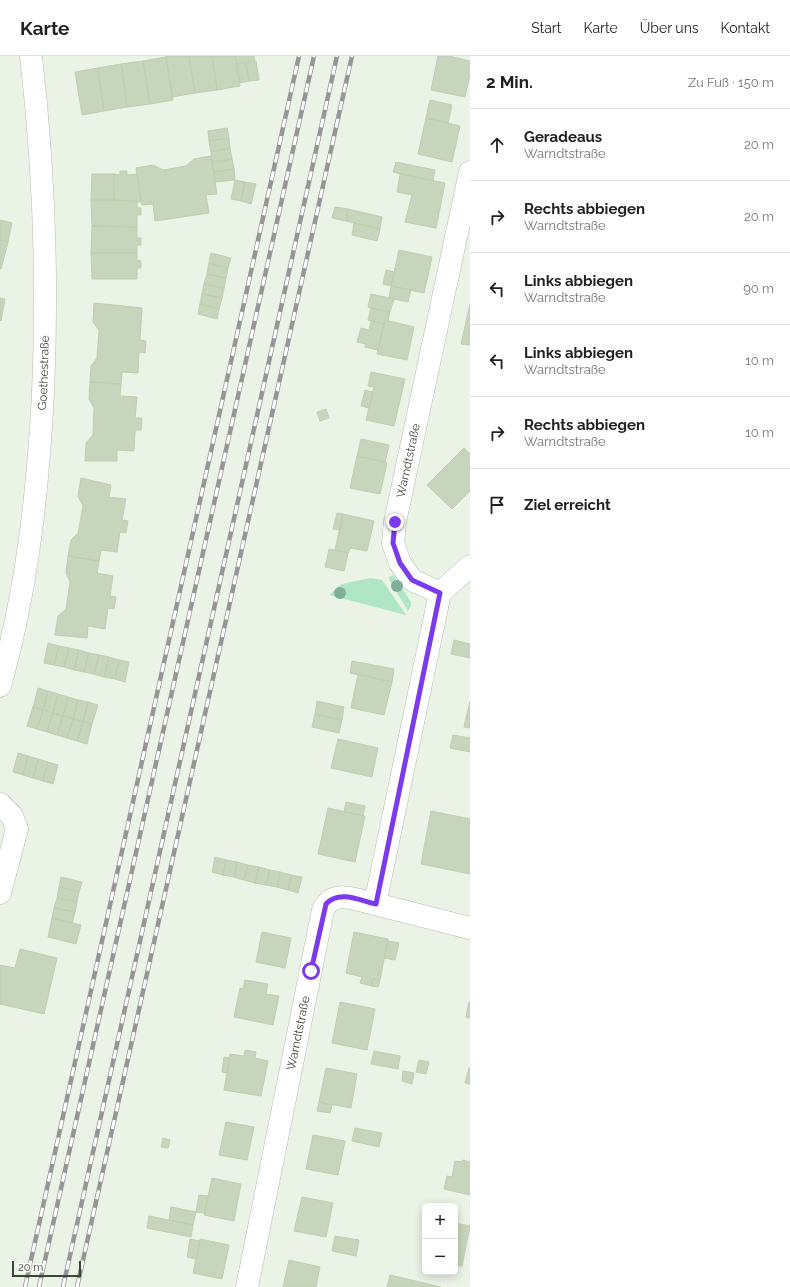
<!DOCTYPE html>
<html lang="de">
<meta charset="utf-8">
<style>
body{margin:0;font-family:Raleway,sans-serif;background:#f2f2f2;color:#202124}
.controls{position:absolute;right:12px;bottom:12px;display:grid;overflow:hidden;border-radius:6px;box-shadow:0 2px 10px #0003}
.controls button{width:36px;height:36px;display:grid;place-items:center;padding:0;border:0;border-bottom:1px solid #e0e0e0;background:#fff;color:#202124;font:20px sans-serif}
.scale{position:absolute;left:12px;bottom:10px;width:69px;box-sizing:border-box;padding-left:4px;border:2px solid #3d4636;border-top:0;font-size:11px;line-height:14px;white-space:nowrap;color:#3d4636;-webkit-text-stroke:3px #fff;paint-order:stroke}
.stop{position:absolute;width:12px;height:12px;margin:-9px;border:3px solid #7c3aed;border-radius:50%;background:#fff}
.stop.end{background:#7c3aed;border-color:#fff;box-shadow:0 1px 4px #0008}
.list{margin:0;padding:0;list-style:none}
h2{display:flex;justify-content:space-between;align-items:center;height:52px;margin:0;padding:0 16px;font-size:17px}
h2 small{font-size:13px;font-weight:400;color:#757577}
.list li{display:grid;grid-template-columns:26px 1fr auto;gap:12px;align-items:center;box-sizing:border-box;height:72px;padding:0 16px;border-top:1px solid #e0e0e0}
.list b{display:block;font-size:15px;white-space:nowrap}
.list p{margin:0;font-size:13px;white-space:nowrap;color:#757577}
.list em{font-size:13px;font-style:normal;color:#757577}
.icon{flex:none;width:22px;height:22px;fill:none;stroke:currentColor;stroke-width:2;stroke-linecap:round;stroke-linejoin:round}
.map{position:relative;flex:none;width:470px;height:1231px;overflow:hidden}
header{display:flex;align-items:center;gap:24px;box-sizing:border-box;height:56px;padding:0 20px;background:#fff;border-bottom:1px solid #e0e0e0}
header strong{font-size:19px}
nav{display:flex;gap:22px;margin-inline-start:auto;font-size:14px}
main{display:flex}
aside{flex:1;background:#fff}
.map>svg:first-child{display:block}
.green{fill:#afe7c6}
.building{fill:#c7d5bc;stroke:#bdcfaf}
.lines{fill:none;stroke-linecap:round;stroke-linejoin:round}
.street-casing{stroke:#b1bfa9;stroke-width:23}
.street{stroke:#fff;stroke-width:22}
.rail-casing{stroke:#969696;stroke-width:4.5}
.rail{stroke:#fff;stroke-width:3;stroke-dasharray:9;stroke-linecap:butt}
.tree{fill:#80af97}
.route{stroke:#7c3aed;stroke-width:5}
.labels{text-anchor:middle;stroke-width:3.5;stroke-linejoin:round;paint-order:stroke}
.street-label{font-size:12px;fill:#3d4636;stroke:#fff}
</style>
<header>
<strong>Karte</strong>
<nav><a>Start</a><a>Karte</a><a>Über uns</a><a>Kontakt</a></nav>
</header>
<main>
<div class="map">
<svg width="470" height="1231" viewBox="0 0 470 1231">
<rect width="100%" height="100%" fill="#ebf3e6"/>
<!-- green -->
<path class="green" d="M393,519l18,27v4l-3,5 -18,-30 -1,-4z
M370,522l12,2 24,35 -77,-20 13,-11z"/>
<!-- building -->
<path class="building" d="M166,0h23l6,37 -23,4z
M189,0h23l5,34 -22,3z
M212,0h23l5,30 -23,4z
M235,0h19l1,5 -18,3z
M438,0h11l21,5v13l-5,23 -34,-7z
M166,1l7,43 -23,4 -7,-43z
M143,5l7,43 -23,3 -6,-43z
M256,5l3,19 -10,1 -3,-18z
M246,7l3,18 -9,2 -3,-19z
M121,8l6,43 -23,4 -6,-43z
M98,12l6,43 -22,4 -7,-43z
M430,44l22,5 -4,18 -22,-5z
M426,62l34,8 -8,36 -34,-8z
M227,72l2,10 -20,3 -1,-10z
M229,82l1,10 -19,4 -2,-11z
M230,92l2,11 -20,3 -1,-10z
M211,100l6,38 -11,1 3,18 -54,8 -2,-17 -11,1 -6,-37 17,-3 10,5 23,-4 8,-7z
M232,103l2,10 -20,3 -2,-10z
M396,106l39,8 -2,11 -40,-9z
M234,113l1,11 -20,2 -1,-10z
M120,115h7v4l10,-1 4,28h-4v-1l-23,-1v-26l6,1z
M92,118h22v26h-23z
M400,118l45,9 -9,45 -31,-6 7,-27 -15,-3z
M235,124l10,2 -4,19 -10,-2z
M245,126l11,2 -5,20 -10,-3z
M91,144l46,1v7h4v7h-4v12l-45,-1z
M335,151l13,2 -2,12 -14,-3z
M348,153l34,8 -2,12 -34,-8z
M0,164l12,3 -4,19 -8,-2z
M354,167l26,6 -3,12 -25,-6z
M92,170l45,1v11h4v7h-4v8h-46z
M0,184l8,2 -7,27h-1z
M399,194l33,7 -8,36 -33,-7z
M91,197h46v7l4,1v7h-4v11h-45z
M211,197l20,5 -3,10 -19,-5z
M209,207l19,5 -2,10 -19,-4z
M386,214l8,2 -3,14 -8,-2z
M207,218l19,4 -2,10 -20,-4z
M204,228l20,4 -2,10 -20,-4z
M391,230l20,4 -3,12 -19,-4z
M202,238l20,4 -3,11 -19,-5z
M371,238l23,5 -4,13 -22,-5z
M0,242l5,1 -4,22 -1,-1z
M94,247l48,5 -2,32 6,1 -1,12 -6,-1 -1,21 -16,-1 -1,12 -31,-2 1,-16 6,-8 2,-28 -6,-8z
M200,248l19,5 -2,10 -19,-5z
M470,248v41l-9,-1z
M371,252l19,4 -2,9 -3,-1 -1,4 -16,-4z
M385,264l29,7 -7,33 -30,-6z
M371,265l13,3 -6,26 -13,-3 1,-3 -9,-2 4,-14 8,2z
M371,316l34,7 -11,47 -28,-6 8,-33 -6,-1z
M90,326l31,2 -1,12 17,1 -2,21h7l-1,12h-6l-1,21 -17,-1v11h-32l1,-18 7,-8 1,-27 -5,-9z
M365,334l8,2 -4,16 -8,-2z
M326,353l3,9 -9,3 -3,-9z
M361,383l28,6 -4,17 -28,-6z
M464,392l6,6v37l-18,18 -25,-24z
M357,400l30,7 -7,31 -30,-6z
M81,422l30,7 -2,12 17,2 -4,21 6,1 -2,12 -6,-1 -3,20 -16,-2 -2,11 -31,-5 3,-16 7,-7 5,-27 -5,-10z
M337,457l6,1 -3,16 -7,-1z
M343,458l31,7 -7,30 -17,-3 -2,5 -13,-3z
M329,493l19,4 -4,18 -19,-4z
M68,500l31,5 -2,12 16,3 -3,20 6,1 -2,12 -6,-1 -3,21 -17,-3 -1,12 -32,-3 3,-19 8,-7 4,-27 -4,-9z
M454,584l16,4v14l-19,-4z
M48,587l11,3 -5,19 -10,-2z
M59,590l10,2 -5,19 -10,-2z
M69,592l10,2 -5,20 -10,-3z
M79,594l10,3 -5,19 -10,-2z
M89,597l10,2 -5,19 -10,-2z
M99,599l10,2 -5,20 -10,-3z
M109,601l10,3 -4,19 -11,-2z
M119,604l10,2 -4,20 -10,-3z
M352,605l42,8 -2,13 -42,-9z
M358,618l34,8 -8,33 -33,-7z
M38,632l10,3 -5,19 -10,-3z
M48,635l10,3 -5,19 -10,-3z
M58,638l10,3 -5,19 -10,-3z
M68,641l10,3 -5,19 -10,-3z
M78,644l10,2 -5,20 -10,-3z
M317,645l27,6 -2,13 -27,-6z
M470,645v27l-6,-1z
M88,646l10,3 -6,19 -9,-2z
M33,651l10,3 -6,19 -10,-3z
M43,654l10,3 -6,19 -10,-3z
M53,657l10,3 -6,19 -10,-3z
M315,658l27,6 -3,13 -27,-6z
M63,660l10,3 -6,19 -10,-3z
M73,663l10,3 -6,19 -10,-3z
M83,666l9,2 -5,20 -10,-3z
M453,679l17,3v14l-20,-4z
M338,683l40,9 -6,29 -41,-9z
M18,697l10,3 -5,19 -10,-3z
M28,700l10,3 -5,19 -10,-3z
M38,703l10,3 -5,19 -10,-3z
M48,706l10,3 -5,19 -10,-3z
M346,746l19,4 -2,10 -19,-4z
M328,752l37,8 -10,46 -37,-8z
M431,755l39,8v55l-49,-10z
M215,801l11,3 -3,15 -11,-3z
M226,804l11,2 -3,15 -11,-2z
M237,806l11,3 -4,15 -10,-3z
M248,809l11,2 -4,16 -11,-3z
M259,811l11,3 -4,15 -11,-2z
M270,814l10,2 -3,15 -11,-2z
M280,816l11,3 -3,15 -11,-3z
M291,819l11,2 -4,16 -10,-3z
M61,821l21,5 -3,10 -20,-5z
M59,831l20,5 -2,10 -20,-4z
M57,842l20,4 -2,10 -21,-4z
M54,852l21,4 -3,11 -20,-5z
M52,862l29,7 -5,19 -28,-7z
M262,876l29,6 -6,30 -29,-6z
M354,876l34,7 -8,41 -7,-1 -2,7 -11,-3 2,-6 -16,-4z
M388,885l11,2 -4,17 -11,-2z
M20,893l37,9 -13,56 -44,-10v-39l15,3z
M373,923l7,1 -2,7 -7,-1z
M245,924l23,4 -2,10 13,2 -6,29 -39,-8 6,-29 3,1z
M340,946l35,7 -8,41 -35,-7z
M469,946l1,1v15l-4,-1z
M245,994l11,2 -1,6 13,3 -7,35 -37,-6 6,-36 14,2z
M374,995l26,5 -2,13 -27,-5z
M224,1001l6,1 -3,15 -5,-1z
M419,1004l10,2 -3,12 -10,-2z
M326,1012l31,6 -6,34 -32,-6z
M469,1012h1v16l-5,-1z
M403,1015l11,2 -2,11 -10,-3z
M319,1046l13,3 -2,8 -13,-2z
M226,1066l28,5 -7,33 -28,-5z
M355,1072l27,5 -3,14 -27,-6z
M313,1079l32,6 -7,34 -32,-6z
M163,1082l7,2 -2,8 -7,-1z
M463,1104l7,2v33l-26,-6 3,-13 5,1 3,-16 7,1z
M212,1122l29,6 -7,37 -30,-6z
M199,1139l9,1 -3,17 -9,-1z
M302,1141l31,6 -7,34 -32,-6z
M171,1151l25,5 -3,13 -24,-5z
M149,1160l44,9 -2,12 -44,-9z
M455,1167l15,3 -8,40 -7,-1z
M335,1180l24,4 -3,16 -24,-5z
M190,1183l10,2 -4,18 -9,-2z
M200,1183l29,6 -7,34 -29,-6z
M289,1204l31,7 -4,20h-33z
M390,1219l51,12h-54z"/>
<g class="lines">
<!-- street casing -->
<g class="street-casing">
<g id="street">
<path d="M440,537l30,-27"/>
<path id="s1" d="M0,630c27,-96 38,-194 43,-293 5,-112 1,-225 -12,-337"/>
<path d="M0,748l12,12 5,13 -17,64"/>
<path d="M375,848l95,24"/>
<path id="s2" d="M247,1231l76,-377c10,-22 34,-10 52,-6l65,-311 -28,-13 -12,-17 -7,-20 2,-21 75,-350"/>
</g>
</g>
<!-- street -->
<use href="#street" class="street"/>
<!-- rail casing -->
<g class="rail-casing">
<path id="rail" d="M25,1231l274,-1231
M39,1231l275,-1231
M63,1231l274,-1231
M77,1231l275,-1231"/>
</g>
<!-- rail -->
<use href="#rail" class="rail"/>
</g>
<!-- trees -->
<g class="tree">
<circle cx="397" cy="530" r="6"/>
<circle cx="340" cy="537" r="6"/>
</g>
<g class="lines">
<!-- route -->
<path class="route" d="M311,915l15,-67c13,-14 33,-4 50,0l64,-311 -28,-13 -12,-17 -7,-20 2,-21"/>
</g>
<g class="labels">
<!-- street labels -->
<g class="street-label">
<text dy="4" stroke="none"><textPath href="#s1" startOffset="317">Goethestraße</textPath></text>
<text dy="4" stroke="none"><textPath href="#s2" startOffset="917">Warndtstraße</textPath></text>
<text dy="4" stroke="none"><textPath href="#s2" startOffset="259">Warndtstraße</textPath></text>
</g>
</g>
</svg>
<div class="controls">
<button>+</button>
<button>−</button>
</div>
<div class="scale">20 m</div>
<div class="stop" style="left:311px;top:915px"></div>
<div class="stop end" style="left:395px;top:466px"></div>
</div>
<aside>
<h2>2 Min.<small>Zu Fuß · 150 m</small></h2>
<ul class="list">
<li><svg class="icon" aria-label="ahead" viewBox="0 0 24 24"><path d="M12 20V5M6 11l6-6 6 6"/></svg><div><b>Geradeaus</b><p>Warndtstraße</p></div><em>20 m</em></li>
<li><svg class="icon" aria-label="right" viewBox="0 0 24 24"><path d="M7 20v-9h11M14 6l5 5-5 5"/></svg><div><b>Rechts abbiegen</b><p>Warndtstraße</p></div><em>20 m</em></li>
<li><svg class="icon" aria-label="left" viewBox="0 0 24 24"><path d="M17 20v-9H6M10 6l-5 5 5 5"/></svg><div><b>Links abbiegen</b><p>Warndtstraße</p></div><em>90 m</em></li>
<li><svg class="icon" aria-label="left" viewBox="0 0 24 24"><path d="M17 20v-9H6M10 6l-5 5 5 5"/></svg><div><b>Links abbiegen</b><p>Warndtstraße</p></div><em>10 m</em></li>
<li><svg class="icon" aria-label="right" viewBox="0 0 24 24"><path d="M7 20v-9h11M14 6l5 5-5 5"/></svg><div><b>Rechts abbiegen</b><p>Warndtstraße</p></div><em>10 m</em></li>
<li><svg class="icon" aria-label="arrive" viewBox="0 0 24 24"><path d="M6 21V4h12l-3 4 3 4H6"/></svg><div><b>Ziel erreicht</b></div></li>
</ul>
</aside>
</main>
